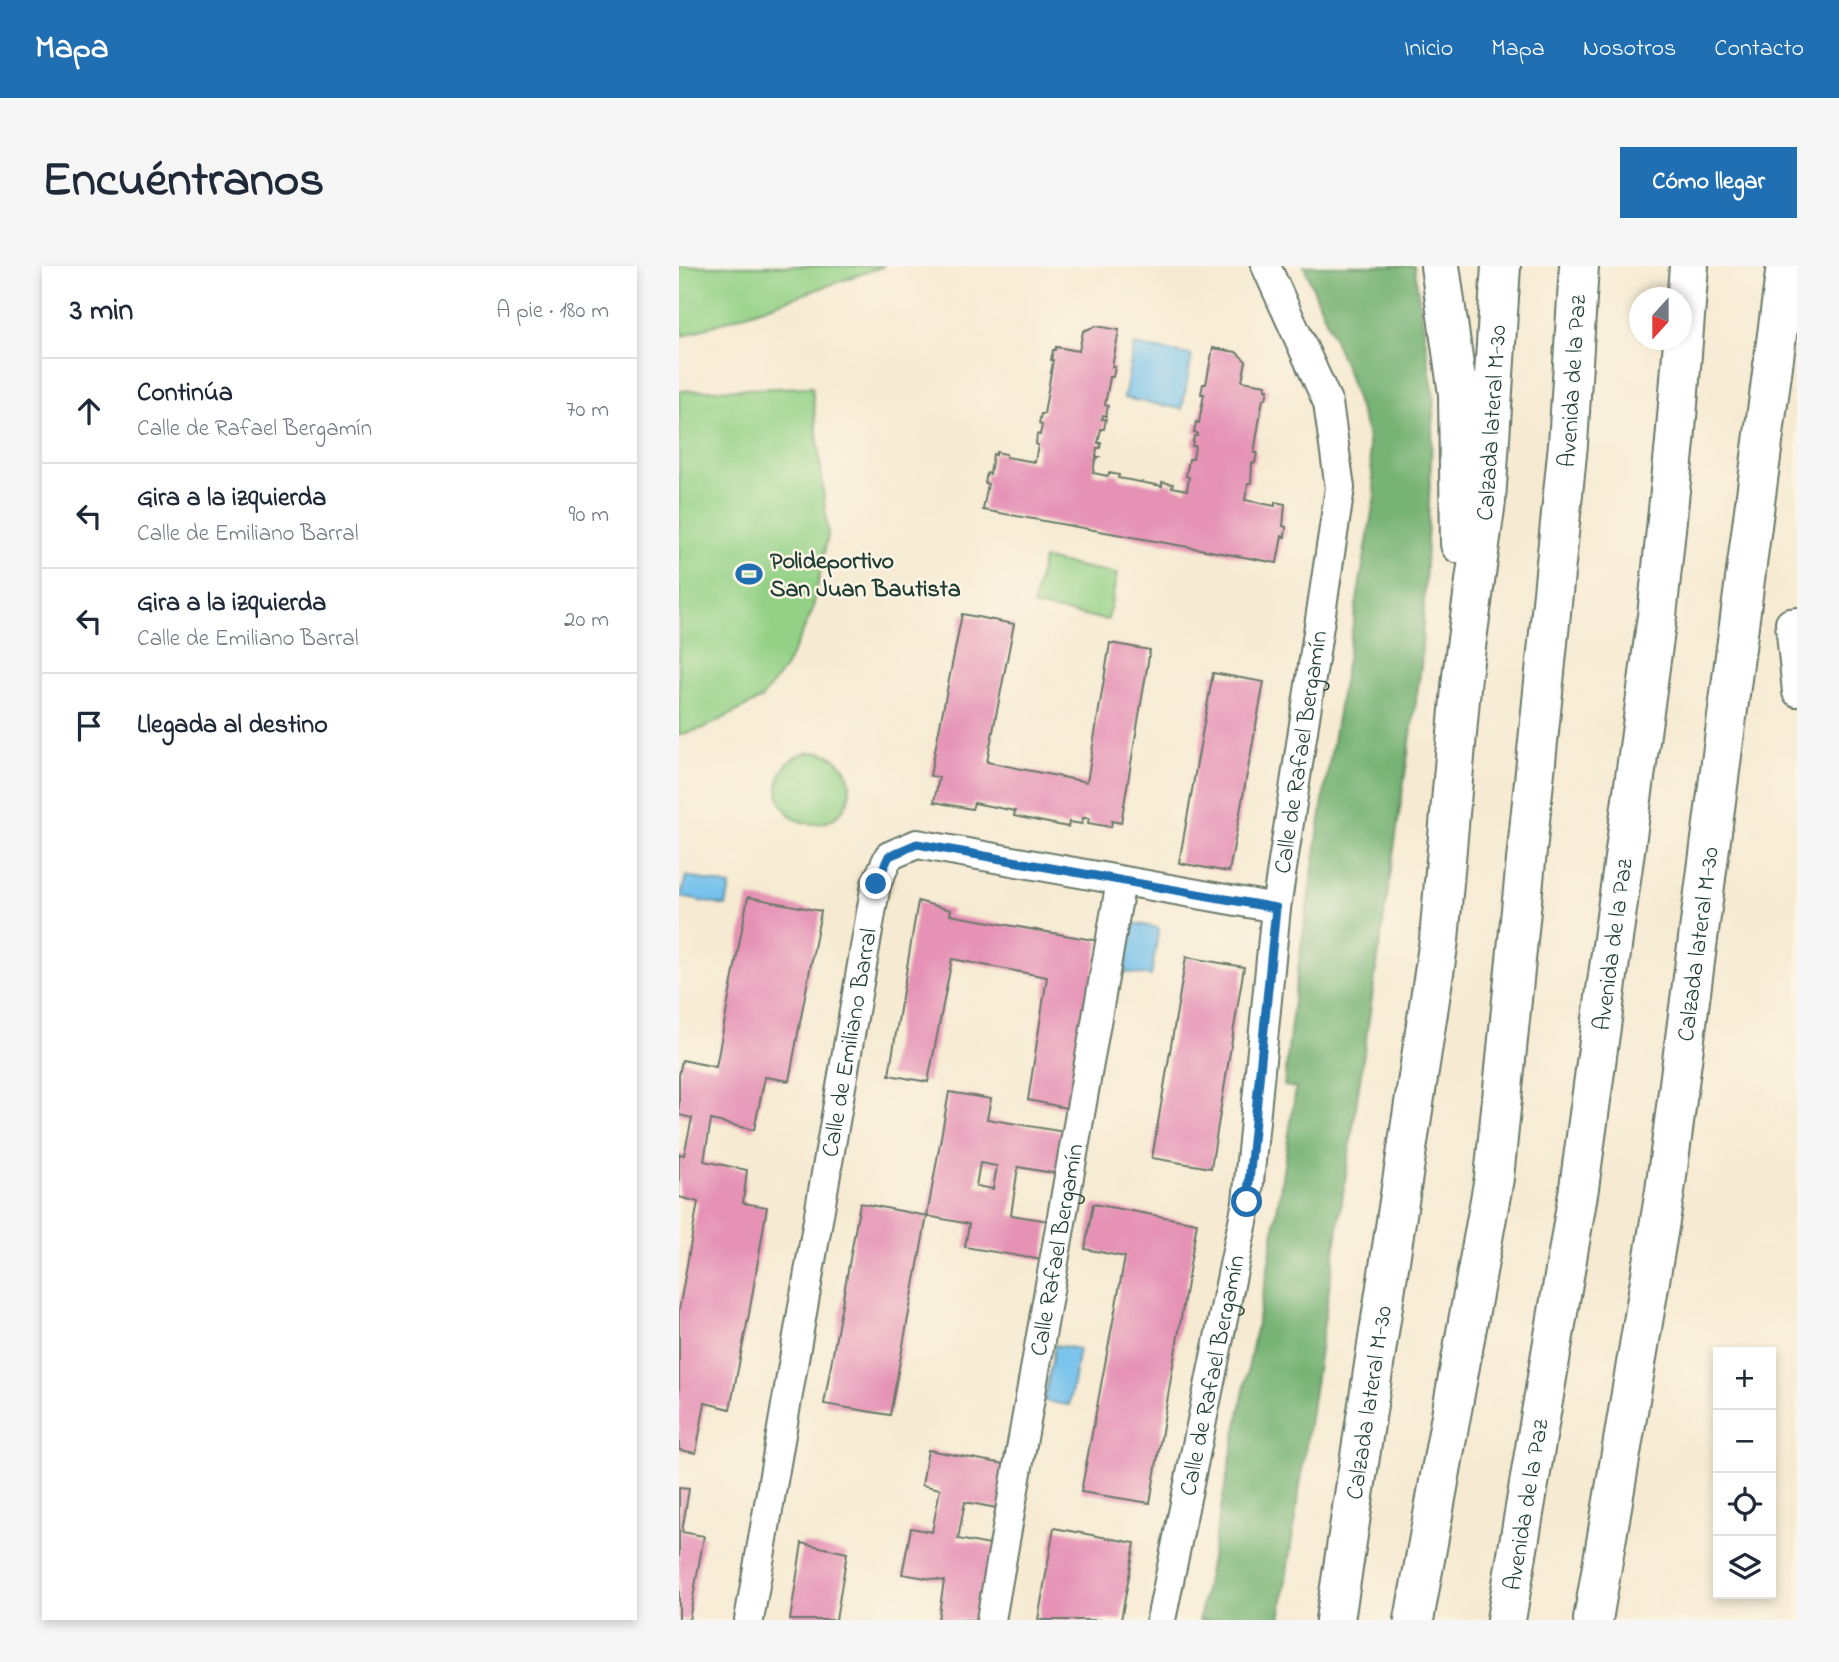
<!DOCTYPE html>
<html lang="es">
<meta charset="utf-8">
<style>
body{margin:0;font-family:"Indie Flower",sans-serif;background:#f6f6f7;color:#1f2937}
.controls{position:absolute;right:21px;bottom:21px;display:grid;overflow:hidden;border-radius:0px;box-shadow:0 4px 10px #0003}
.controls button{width:63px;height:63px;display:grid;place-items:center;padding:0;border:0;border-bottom:2px solid #e0e1e3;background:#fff;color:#1f2937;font:35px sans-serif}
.compass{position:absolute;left:950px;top:21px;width:63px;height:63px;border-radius:50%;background:#fff;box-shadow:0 4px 10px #0003;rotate:201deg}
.stop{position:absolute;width:21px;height:21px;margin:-16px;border:5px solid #1f6fb2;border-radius:50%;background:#fff}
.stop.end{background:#1f6fb2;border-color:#fff;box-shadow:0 2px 7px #0008}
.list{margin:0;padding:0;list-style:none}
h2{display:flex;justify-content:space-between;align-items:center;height:91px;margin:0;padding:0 28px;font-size:30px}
h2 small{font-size:23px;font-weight:400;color:#747a83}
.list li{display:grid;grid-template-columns:46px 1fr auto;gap:21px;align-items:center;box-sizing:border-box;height:105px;padding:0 28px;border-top:2px solid #e0e1e3}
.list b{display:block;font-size:26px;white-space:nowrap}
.list p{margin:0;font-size:23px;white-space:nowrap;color:#747a83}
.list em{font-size:23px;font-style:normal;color:#747a83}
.icon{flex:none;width:38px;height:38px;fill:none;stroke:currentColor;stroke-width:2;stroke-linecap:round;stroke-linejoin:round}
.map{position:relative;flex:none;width:1118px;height:1354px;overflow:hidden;border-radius:0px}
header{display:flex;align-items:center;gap:42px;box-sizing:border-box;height:98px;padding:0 35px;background:#1f6fb2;color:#fff}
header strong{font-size:33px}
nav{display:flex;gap:38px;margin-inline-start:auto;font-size:24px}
.intro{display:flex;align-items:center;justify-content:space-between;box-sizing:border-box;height:168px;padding:0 42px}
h1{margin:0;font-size:49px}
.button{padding:18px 32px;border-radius:0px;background:#1f6fb2;color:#fff;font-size:24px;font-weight:700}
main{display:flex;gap:42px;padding:0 42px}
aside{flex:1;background:#fff;border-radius:0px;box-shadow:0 4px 10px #0003}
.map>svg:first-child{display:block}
.green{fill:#94d187;stroke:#5a875e;stroke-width:2}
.forest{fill:#77b374;stroke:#4b7854;stroke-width:2}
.water{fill:#71c0ec;stroke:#487e90;stroke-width:2}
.building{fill:#e592b5;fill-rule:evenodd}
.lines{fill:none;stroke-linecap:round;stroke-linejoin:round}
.minor-casing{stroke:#6a7a6b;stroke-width:32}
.highway-casing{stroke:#6a7a6b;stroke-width:42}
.minor{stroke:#fff;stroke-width:28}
.highway{stroke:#fff;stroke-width:38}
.route{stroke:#1f6fb2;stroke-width:9}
.labels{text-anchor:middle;stroke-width:5;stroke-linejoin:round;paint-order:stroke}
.street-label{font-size:24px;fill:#1f3d34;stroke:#fcf5e5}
.poi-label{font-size:24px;font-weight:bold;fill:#1f3d34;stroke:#fcf5e5;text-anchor:start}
</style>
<header>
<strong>Mapa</strong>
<nav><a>Inicio</a><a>Mapa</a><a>Nosotros</a><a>Contacto</a></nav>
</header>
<div class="intro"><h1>Encuéntranos</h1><a class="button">Cómo llegar</a></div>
<main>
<aside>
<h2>3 min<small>A pie · 180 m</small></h2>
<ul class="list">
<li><svg class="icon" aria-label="ahead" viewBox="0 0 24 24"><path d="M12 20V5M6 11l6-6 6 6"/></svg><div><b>Continúa</b><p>Calle de Rafael Bergamín</p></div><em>70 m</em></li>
<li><svg class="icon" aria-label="left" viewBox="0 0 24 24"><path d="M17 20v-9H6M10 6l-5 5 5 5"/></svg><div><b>Gira a la izquierda</b><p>Calle de Emiliano Barral</p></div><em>90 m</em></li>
<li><svg class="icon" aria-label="left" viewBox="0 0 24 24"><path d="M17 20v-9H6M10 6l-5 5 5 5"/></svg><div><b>Gira a la izquierda</b><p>Calle de Emiliano Barral</p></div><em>20 m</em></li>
<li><svg class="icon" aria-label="arrive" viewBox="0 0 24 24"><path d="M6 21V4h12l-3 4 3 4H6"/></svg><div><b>Llegada al destino</b></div></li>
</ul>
</aside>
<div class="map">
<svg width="1118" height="1354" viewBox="0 0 1118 1354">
<rect width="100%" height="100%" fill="#fcf5e5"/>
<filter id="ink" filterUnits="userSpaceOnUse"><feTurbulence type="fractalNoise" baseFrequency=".0143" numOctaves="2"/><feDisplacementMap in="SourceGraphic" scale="14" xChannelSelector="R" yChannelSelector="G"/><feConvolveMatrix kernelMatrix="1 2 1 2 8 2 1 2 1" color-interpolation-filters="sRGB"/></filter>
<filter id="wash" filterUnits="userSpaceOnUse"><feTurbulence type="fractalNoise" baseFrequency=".00686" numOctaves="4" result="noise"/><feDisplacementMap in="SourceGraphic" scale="28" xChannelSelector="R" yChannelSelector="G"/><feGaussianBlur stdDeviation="1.57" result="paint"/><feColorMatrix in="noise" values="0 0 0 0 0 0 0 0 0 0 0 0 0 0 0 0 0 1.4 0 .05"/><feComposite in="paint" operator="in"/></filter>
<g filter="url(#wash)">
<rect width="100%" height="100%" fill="#f6ead2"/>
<!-- green -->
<path class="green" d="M0,0h205l-201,70 -4,-11z
M133,121l16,148 -16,77 -27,56 -24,31 -57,29 -25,7v-344z
M364,293l74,15 -9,46 -75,-14z
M99 522a36 36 0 1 1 72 0a36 36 0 1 1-72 0Z"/>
<!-- forest -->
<path class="forest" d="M625,0h110l20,131 -13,270 -141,953h-81l70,-358 27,-174 -12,-2 11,-97 28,-189 52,-305 -8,-62 -20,-62z"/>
<!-- water -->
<path class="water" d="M455,79l58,10 -10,54 -58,-11z
M7,610l44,10 -4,20 -45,-9z
M454,657l26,5 -8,48 -27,-4z
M376,1079l24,4 -10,56 -25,-4z"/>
<g id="blocks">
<!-- building -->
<path class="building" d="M417,60l23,4 -7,37h3l-2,10h-3l-5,28 3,1 -2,10 -3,-1 -1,4h4l-2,10h-3l-3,14h3l-1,5h-3l-1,9h3l-4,3 -2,13 15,3 1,-3 10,2 -1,3 44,8v-4l11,2 -1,3 15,3 2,-13 -3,-1 3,-17h4l2,-13h-3l2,-10h3v-3l-3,-1 2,-10 3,1 5,-29h-3l2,-10h3l7,-36 23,4 10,9 -4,20 24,4 -1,4h3l-2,10h-3l-9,54h3l-2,10h-3l-1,20h-3l-3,17 30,6v-4l10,2 -2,22 3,1 -1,10 -3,-1 -5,27 -294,-53 5,-26 -3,-1 2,-10 3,1 3,-20 3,1v-3l10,2v3l29,5 3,-17 -2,-1 1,-10 3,1 2,-10 -3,-1 2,-10h3l9,-54h-2l2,-10h2l1,-3 23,4 4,-20z
M283,348l52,10 -27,138 100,20 23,-139 40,7 -29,173 -9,-2 -1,6 -23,-4 1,-5h-6l-1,6 -13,-2 -1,5 -54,-11 1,-5 -41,-8 -2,6 -38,-7 5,-25 -9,-1z
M534,407l51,9 -35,190 -50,-9z
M69,631l73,14 -32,170 -24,-4 -11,53 -43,-10 -7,41 43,9 -4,33 24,4 -18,107 -19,95 -25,-6 -9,50 -17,-3v-140l19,-108 -19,-5v-43l5,1 8,-37 -13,-3v-40l3,-15 34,7z
M239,635l33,9 -1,5 149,26 -28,168 -43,-9 19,-123 -95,-18 -24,123 -39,-7z
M507,691l58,10 -33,201 -59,-10z
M270,826l42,7 -4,20 78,13 -7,42 -40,-7 -7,48 38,6 -6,39 -78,-13 4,-23 -42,-8zM301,897l17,3 -4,23 -17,-3z
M181,937l67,13 -37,199 -66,-11z
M414,938l104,19 -47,280 -69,-11 44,-235 -40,-8z
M249,1184l82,15 -8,44 -37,-7 -7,37 37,7 -13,74h-44l6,-39 -42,-7 9,-46 21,4 8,-43 -18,-4z
M0,1222l10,1 -7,43 22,4 -15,84h-10z
M375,1262l81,15 -14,77h-83z
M123,1277l45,10 -11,67h-46z"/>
</g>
</g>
<g filter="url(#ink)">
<use href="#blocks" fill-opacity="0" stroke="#6a7a6b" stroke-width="2"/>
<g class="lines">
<!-- minor casing -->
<g class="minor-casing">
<g id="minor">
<path d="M1118,356l-7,1 7,69"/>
<path id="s1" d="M70,1354l127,-736 13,-28 28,-12 359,64"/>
<path id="s2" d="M312,1354l130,-739"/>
<path id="s3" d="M482,1354l86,-418 29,-294 64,-420 -12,-85 -62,-137"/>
</g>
</g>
<!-- highway casing -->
<g class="highway-casing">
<g id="highway">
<path d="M761,0l18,128 2,150"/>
<path id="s4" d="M656,1354l104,-680 23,-264 24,-175 15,-235"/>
<path id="s5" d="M735,1354l80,-442 74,-734 11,-178"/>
<path id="s6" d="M827,1354l73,-432 78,-572 18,-174 14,-176"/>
<path id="s7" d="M914,1354l72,-429 121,-925"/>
</g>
</g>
<!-- minor -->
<use href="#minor" class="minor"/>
<!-- highway -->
<use href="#highway" class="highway"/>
</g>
</g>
<g class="lines" filter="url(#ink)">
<!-- route -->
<path class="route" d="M197,618l13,-28 28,-12 359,64 -29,294"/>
</g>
<!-- icons -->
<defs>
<g id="stadium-bare" transform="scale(2.1)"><path d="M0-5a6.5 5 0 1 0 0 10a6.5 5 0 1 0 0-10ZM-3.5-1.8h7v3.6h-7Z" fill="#1f6fb2" stroke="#fcf5e5" stroke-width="2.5" paint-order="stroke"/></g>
</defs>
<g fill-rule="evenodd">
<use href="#stadium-bare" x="70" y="308"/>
</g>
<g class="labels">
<!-- street labels -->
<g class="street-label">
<text dy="8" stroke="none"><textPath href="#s5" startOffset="1250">Avenida de la Paz</textPath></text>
<text dy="8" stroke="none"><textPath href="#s4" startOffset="1208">Calzada lateral M-30</textPath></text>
<text dy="8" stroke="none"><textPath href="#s3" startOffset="880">Calle de Rafael Bergamín</textPath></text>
<text dy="8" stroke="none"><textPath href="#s7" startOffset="684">Calzada lateral M-30</textPath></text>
<text dy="8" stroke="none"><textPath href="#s6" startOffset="684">Avenida de la Paz</textPath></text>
<text dy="8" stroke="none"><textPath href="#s1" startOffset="586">Calle de Emiliano Barral</textPath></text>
<text dy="8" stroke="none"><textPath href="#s2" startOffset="376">Calle Rafael Bergamín</textPath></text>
<text dy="8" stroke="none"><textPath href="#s3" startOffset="250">Calle de Rafael Bergamín</textPath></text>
<text dy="8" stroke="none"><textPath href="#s4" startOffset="220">Calzada lateral M-30</textPath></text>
<text dy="8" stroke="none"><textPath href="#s6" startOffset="117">Avenida de la Paz</textPath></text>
</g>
<!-- poi labels -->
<g class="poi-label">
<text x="91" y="302">Polideportivo<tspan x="91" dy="28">San Juan Bautista</tspan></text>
</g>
</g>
</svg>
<div class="controls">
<button>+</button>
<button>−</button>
<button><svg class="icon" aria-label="locate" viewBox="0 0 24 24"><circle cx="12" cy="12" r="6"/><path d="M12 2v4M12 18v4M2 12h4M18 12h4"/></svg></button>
<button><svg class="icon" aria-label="layers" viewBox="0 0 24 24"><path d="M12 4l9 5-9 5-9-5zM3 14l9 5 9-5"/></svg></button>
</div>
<svg class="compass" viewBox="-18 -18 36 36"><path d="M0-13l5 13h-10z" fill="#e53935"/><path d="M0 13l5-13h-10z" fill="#747a83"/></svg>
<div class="stop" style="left:568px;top:936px"></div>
<div class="stop end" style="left:197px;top:618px"></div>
</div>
</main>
